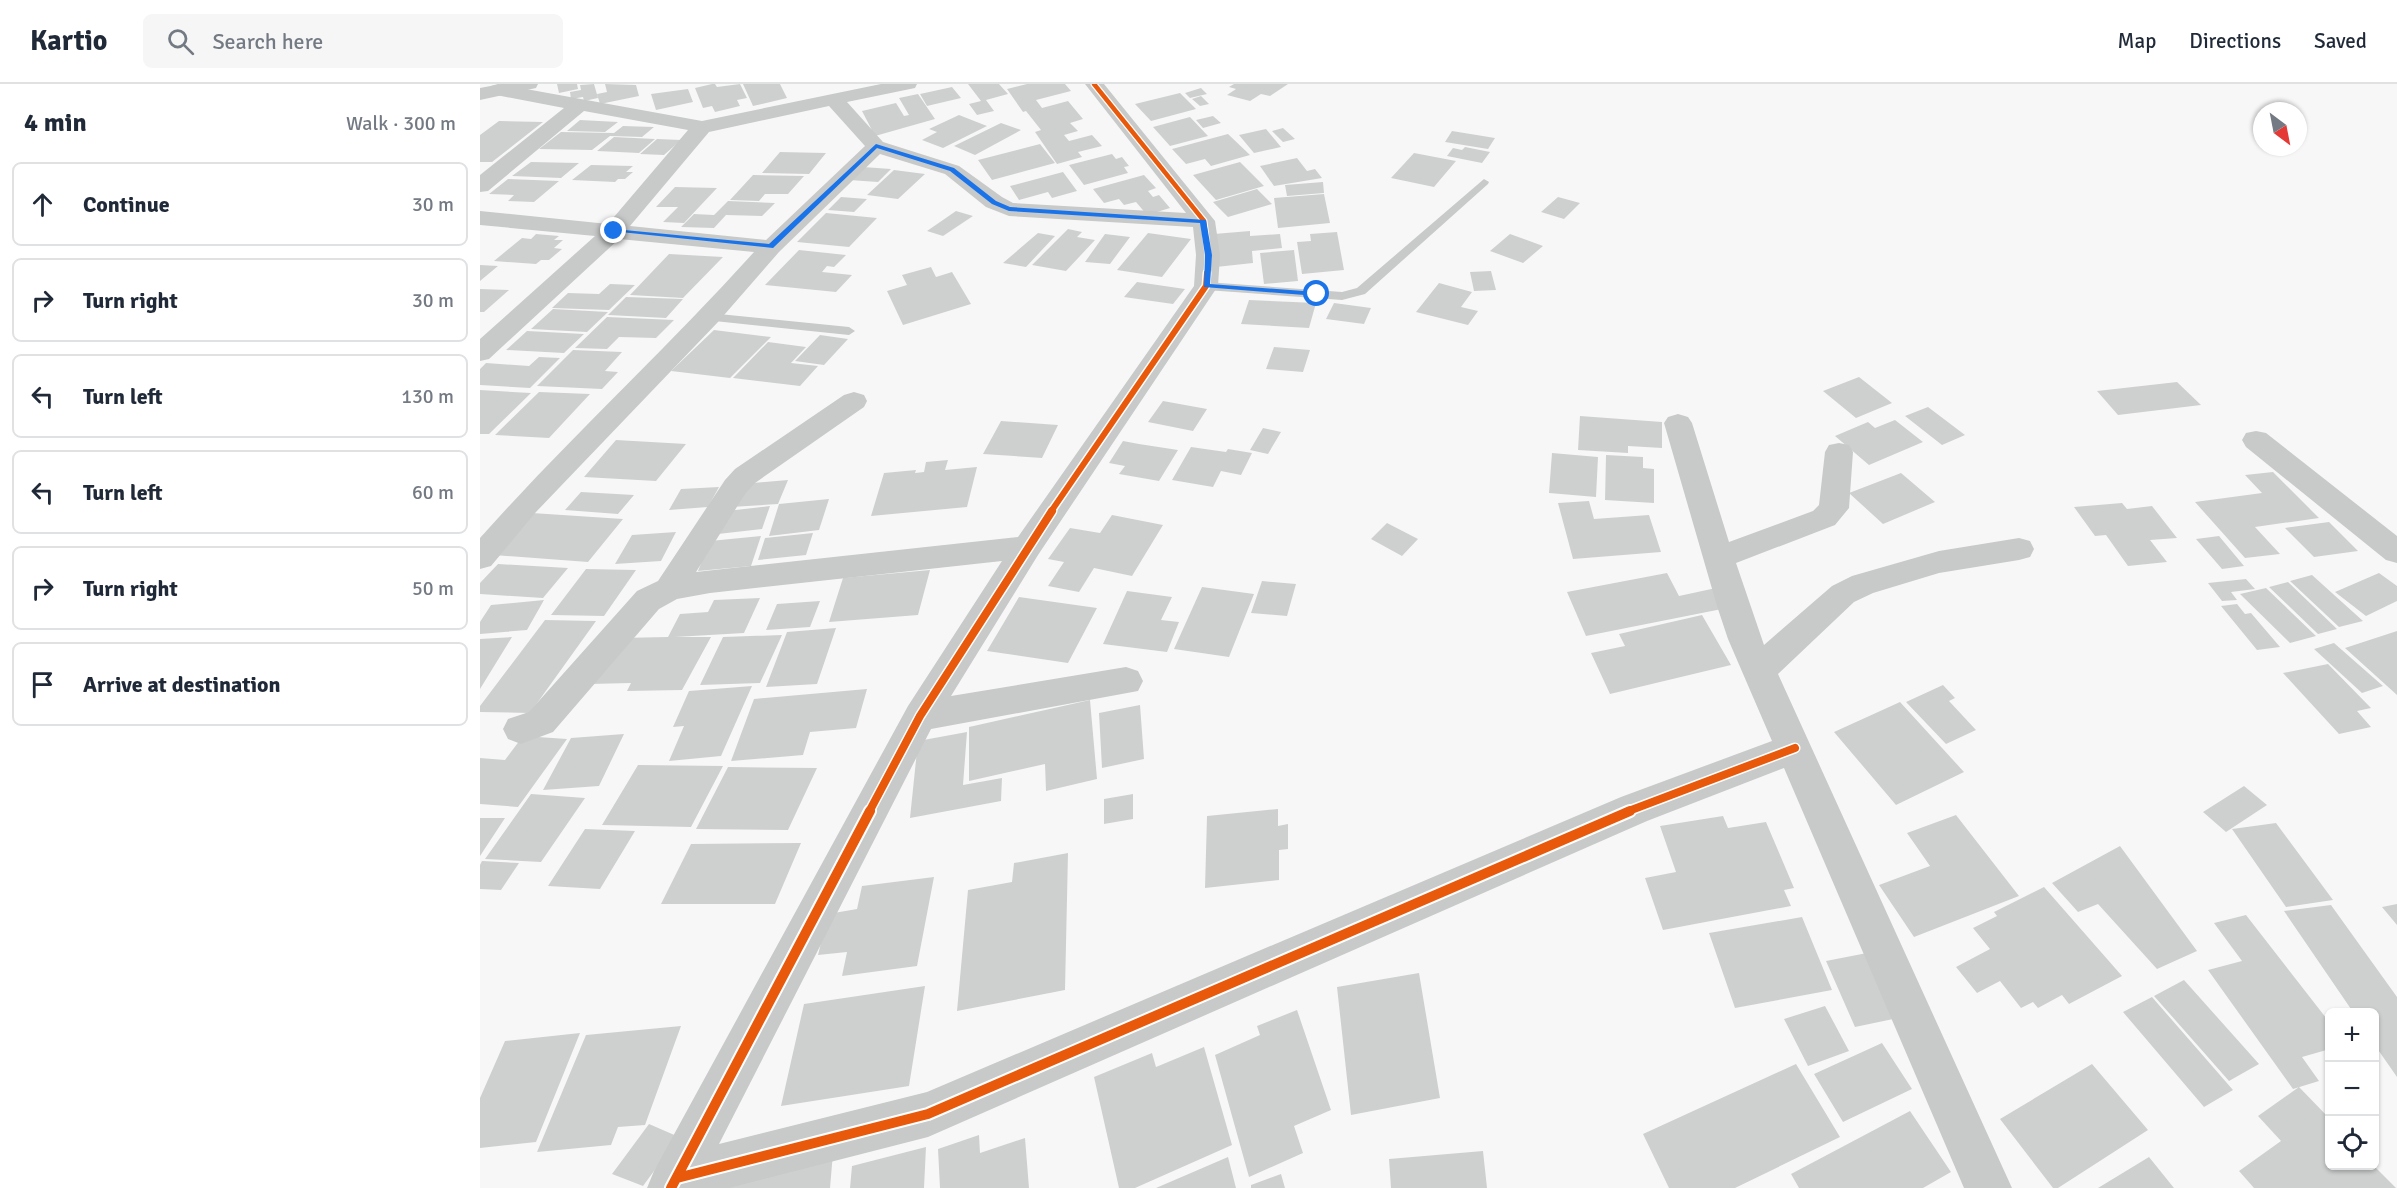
<!DOCTYPE html>
<meta charset="utf-8">
<style>
body{margin:0;font-family:Signika,sans-serif;background:#f6f6f7;color:#1f2937}
.controls{position:absolute;right:18px;bottom:18px;display:grid;overflow:hidden;border-radius:9px;box-shadow:0 2px 4px #0004}
.controls button{width:54px;height:54px;display:grid;place-items:center;padding:0;border:0;border-bottom:2px solid #e0e1e3;background:#fff;color:#1f2937;font:30px sans-serif}
.compass{position:absolute;left:1773px;top:18px;width:54px;height:54px;border-radius:50%;background:#fff;box-shadow:0 2px 4px #0004;rotate:148deg}
.stop{position:absolute;width:18px;height:18px;margin:-14px;border:4px solid #1a73e8;border-radius:50%;background:#fff}
.stop.end{background:#1a73e8;border-color:#fff;box-shadow:0 2px 6px #0008}
.list{margin:0;padding:0;list-style:none}
h2{display:flex;justify-content:space-between;align-items:center;height:78px;margin:0;padding:0 24px;font-size:26px}
h2 small{font-size:20px;font-weight:400;color:#747a83}
.list li{display:grid;grid-template-columns:39px 1fr auto;gap:18px;align-items:center;box-sizing:border-box;height:84px;margin:0 12px 12px;padding:0 12px;border:2px solid #e0e1e3;border-radius:9px}
.list b{display:block;font-size:22px;white-space:nowrap}
.list em{font-size:20px;font-style:normal;color:#747a83}
.icon{flex:none;width:33px;height:33px;fill:none;stroke:currentColor;stroke-width:2;stroke-linecap:round;stroke-linejoin:round}
.map{position:relative;flex:none;width:1917px;height:1104px;overflow:hidden}
header{display:flex;align-items:center;gap:36px;box-sizing:border-box;height:84px;padding:0 30px;background:#fff;border-bottom:2px solid #e0e1e3}
header strong{font-size:28px}
nav{display:flex;gap:33px;margin-inline-start:auto;font-size:21px}
.search{width:420px;height:54px;background:#f6f6f7;display:flex;align-items:center;gap:15px;box-sizing:border-box;padding:0 21px;border-radius:9px;color:#747a83;font-size:22px}
main{display:flex}
aside{flex:1;background:#fff}
.map>svg:first-child{display:block}
.building{fill:#ced0cf}
.lines{fill:none;stroke-linecap:round;stroke-linejoin:round}
.service{fill:#c7cac8;fill-rule:evenodd}
.minor{fill:#c7cac8;fill-rule:evenodd}
.tertiary{fill:#c7cac8;fill-rule:evenodd}
.cycleway-far3-casing{stroke:#fff;stroke-width:7}
.cycleway-far2-casing{stroke:#fff;stroke-width:9}
.cycleway-far1-casing{stroke:#fff;stroke-width:11}
.cycleway-casing{stroke:#fff;stroke-width:14}
.cycleway-far3{stroke:#e8590c;stroke-width:4.5}
.cycleway-far2{stroke:#e8590c;stroke-width:6}
.cycleway-far1{stroke:#e8590c;stroke-width:8}
.cycleway{stroke:#e8590c;stroke-width:10}
.route{fill:#1a73e8}
</style>
<header>
<strong>Kartio</strong>
<div class="search"><svg class="icon" aria-label="search" viewBox="0 0 24 24"><circle cx="10" cy="10" r="6"/><path d="M15 15l6 6"/></svg>Search here</div>
<nav><a>Map</a><a>Directions</a><a>Saved</a></nav>
</header>
<main>
<aside>
<h2>4 min<small>Walk · 300 m</small></h2>
<ul class="list">
<li><svg class="icon" aria-label="ahead" viewBox="0 0 24 24"><path d="M12 20V5M6 11l6-6 6 6"/></svg><div><b>Continue</b></div><em>30 m</em></li>
<li><svg class="icon" aria-label="right" viewBox="0 0 24 24"><path d="M7 20v-9h11M14 6l5 5-5 5"/></svg><div><b>Turn right</b></div><em>30 m</em></li>
<li><svg class="icon" aria-label="left" viewBox="0 0 24 24"><path d="M17 20v-9H6M10 6l-5 5 5 5"/></svg><div><b>Turn left</b></div><em>130 m</em></li>
<li><svg class="icon" aria-label="left" viewBox="0 0 24 24"><path d="M17 20v-9H6M10 6l-5 5 5 5"/></svg><div><b>Turn left</b></div><em>60 m</em></li>
<li><svg class="icon" aria-label="right" viewBox="0 0 24 24"><path d="M7 20v-9h11M14 6l5 5-5 5"/></svg><div><b>Turn right</b></div><em>50 m</em></li>
<li><svg class="icon" aria-label="arrive" viewBox="0 0 24 24"><path d="M6 21V4h12l-3 4 3 4H6"/></svg><div><b>Arrive at destination</b></div></li>
</ul>
</aside>
<div class="map">
<svg width="1917" height="1104" viewBox="0 0 1917 1104">
<rect width="100%" height="100%" fill="#f8f7f7"/>
<!-- building -->
<path class="building" d="M77,0h20l1,5 -19,4z
M114,0l4,14 -14,3 -1,-4 -12,2 -1,-7 11,-2 -1,-5z
M125,0l31,1 3,11 -39,8 -3,-10 10,-2z
M232,0h3l2,3 23,-3 7,14 -10,2 3,6 -25,6 -3,-6 -9,2 -8,-20z
M263,0h37l7,14 -34,8z
M488,0h31l9,10 -22,6 8,11 -17,4 -8,-11 12,-3z
M547,0h38l6,7 -35,9 6,8 26,-7 15,18 -13,4 8,8 -14,4 5,6 23,-6 10,11 -24,6 4,5 -25,7 -22,-32 6,-2 -15,-19 -3,1 -16,-23z
M754,0h54l-18,12 -9,-2 -11,7 -23,-6 9,-6 -7,-2z
M472,3l9,11 -34,8 -7,-12z
M721,4l6,6 -17,4 -5,-5z
M208,5l5,13 -37,8 -5,-16z
M700,9l16,16 -45,12 -16,-17z
M438,10l17,25 -60,17 -13,-25 34,-8 8,13 5,-1 -10,-17z
M721,12l8,8 -9,2 -8,-7z
M479,31l28,11 -44,22 -21,-8 15,-8 -8,-3z
M733,32l8,7 -18,5 -7,-8z
M710,33l18,19 -38,10 -17,-19z
M100,36l38,2 -13,10 -38,-1z
M19,37l44,1 -51,40h-12v-27z
M521,39l20,7 -46,25 -21,-9z
M143,42l31,1 -12,10 -32,-1 -18,14 -53,-1 22,-17 53,1z
M803,44l12,11 -12,3 -11,-11z
M786,45l15,18 -27,6 -15,-18z
M972,47l43,7 -7,11 -43,-7z
M748,50l22,21 -39,11 -6,-7 -19,5 -14,-15z
M134,53l41,2 -16,14 -42,-2z
M177,55l24,1 -17,15 -24,-1z
M560,60l15,19 -63,17 -14,-20z
M985,63l25,5 -8,11 -35,-7 6,-8 9,2z
M300,68l46,1 -17,21 -47,-1z
M934,69l42,8 -22,26 -43,-9z
M632,70l4,5 6,-2 7,9 -5,1 4,6 -44,12 -15,-20z
M817,74l10,13 8,-2 7,9 -48,8 -14,-20z
M51,78l48,1 -18,15 -49,-2z
M760,78l24,24 -48,14 -23,-25z
M111,81l42,1 -7,6h7l-8,7h-7l-3,3 -43,-2z
M383,83l28,2 -13,13 -29,-2z
M414,86l31,4 -27,25 -31,-4z
M583,88l14,19 -25,7 -4,-6 -29,8 -9,-14z
M273,91l51,1 -16,18h-23l-6,7 -29,-1z
M664,91l12,13 -8,3 5,6 6,-2 11,13 -23,7 -11,-13 -12,3 -5,-6 -15,4 -11,-14z
M28,95l51,2 -25,21 -26,-1 6,-6 -25,-1z
M843,98l1,11 -37,3 -2,-11z
M195,103l42,1 -33,35 -21,-1 15,-15h-22z
M777,105l15,15 -44,13 -15,-15z
M844,110l6,29 -52,5 -4,-30z
M361,113l26,2 -13,13 -26,-2z
M1078,113l22,6 -16,16 -23,-7z
M248,117l47,2 -13,13 -36,-1 -12,13 -33,-1 13,-13 20,1z
M476,127l17,5 -30,20 -16,-5z
M346,129l51,5 -28,29 -52,-5z
M588,145l14,3 -5,5 18,3 -29,31 -34,-6z
M770,147v5l30,-2 2,14 -30,3 1,12 -37,4 -2,-33z
M857,148l7,38 -42,4 -5,-32 14,-1 -1,-7z
M558,149l17,3 -29,31 -23,-4z
M668,149l43,6 -29,38 -45,-7z
M56,150l23,2 -5,4h9l-9,8 8,1 -13,11h-8l-5,4 -42,-3 28,-23 9,1z
M625,150l25,3 -20,27 -25,-2z
M1030,150l33,12 -20,17 -33,-12z
M319,166l47,5 -12,12 -7,-1 -5,6 30,3 -16,17 -71,-7z
M814,166l4,31 -34,3 -4,-31z
M189,170l54,3 -40,41 -53,-3z
M0,181l18,1 -18,15z
M451,183l5,10 16,-5 19,32 -68,21 -16,-34 20,-6 -5,-10z
M1011,187l5,19 -22,1 -4,-19z
M657,198l48,7 -12,15 -49,-7z
M959,199l33,9 -11,15 17,4 -10,14 -52,-13z
M130,200l25,1 -26,25 -57,-2 16,-15 31,1z
M0,205l29,1 -25,22h-4z
M146,213l57,2 -17,19 -58,-3z
M769,216l67,3 -7,25 -68,-4z
M854,219l37,5 -7,16 -38,-5z
M73,225l55,3 -21,20 -56,-3z
M127,233l67,3 -18,18 -37,-1 -12,12 -32,-1z
M234,246l57,7 -41,41 -59,-7z
M47,247l57,3 -20,19 -58,-3z
M340,251l28,4 -24,26 -29,-4z
M288,258l38,5 -15,16 27,3 -18,20 -67,-8z
M794,263l36,3 -7,22 -37,-3z
M93,266l49,2 -17,19 13,1 -16,17 -65,-3z
M59,273l21,1 -30,30 -50,-3v-16l6,-6 43,3z
M1379,293l33,26 -36,15 -33,-27z
M1697,298l24,23 -83,10 -21,-24z
M0,306l51,3 -42,41h-9z
M59,308l51,2 -41,44 -54,-3z
M683,317l44,8 -14,22 -45,-9z
M1448,323l37,28 -23,10 -37,-29z
M1100,332l82,6v26l-34,-2v7l-50,-3z
M1415,336l28,22 -54,23 -34,-29 33,-14 7,6z
M521,337l57,4 -16,33 -59,-4z
M783,344l18,4 -13,22 -18,-4z
M136,356l70,4 -30,37 -72,-4z
M643,357l16,3 39,6 -19,31 -40,-7 6,-8 -16,-3z
M711,363l35,5 2,-3 24,4 -11,22 -20,-4 -8,16 -41,-7z
M1072,369l46,4 -2,40 -47,-4z
M1126,371l37,2v11l11,1v34l-49,-3z
M468,376l-3,10 32,-3 -10,40 -96,9 13,-43 32,-3 -1,3 9,-1 2,-10z
M1793,388l46,46 -64,9 25,27 -35,4 -50,-56 67,-9 -17,-18z
M1421,389l34,29 -52,22 -34,-31z
M308,396l-10,24 -47,3 11,-23z
M239,403l-11,20 -39,3 12,-21z
M101,408l53,3 -16,19 -53,-4z
M349,415l-10,31 -50,6 10,-32z
M1109,417l5,18 55,-4 12,37 -88,7 -15,-56z
M1642,419l5,6 25,-3 25,32 -27,2 17,22 -39,4 -22,-31 -11,1 -21,-29z
M290,422l-8,23 -44,5 9,-23z
M52,429l91,6 -35,43 -95,-7z
M632,431l51,10 -31,51 -38,-8 -15,24 -31,-6 16,-24 -16,-3 22,-31 30,5z
M1849,438l29,29 -44,6 -29,-29z
M907,439l31,16 -16,17 -31,-17z
M196,448l-15,29 -46,3 17,-29z
M333,449l-7,22 -48,5 7,-22z
M281,452l-10,30 -53,5 12,-30z
M1739,452l25,30 -22,3 -26,-30z
M18,480l70,4 -25,30 -63,-4v-11z
M106,485l50,1 -32,46 -53,-1z
M450,486l-12,45 -89,7 14,-44z
M1187,489l12,23 37,-8 11,20 -141,28 -19,-44z
M1899,489l18,13v15l-31,15 -31,-24z
M1832,491l51,46 -24,6 -49,-46z
M1766,495l9,10 -24,3 6,8 -15,1 -14,-18z
M782,497l34,3 -9,32 -36,-3z
M1808,498l49,47 -19,5 -49,-47z
M722,503l52,7 -25,63 -55,-8z
M1786,504l50,48 -26,7 -50,-49z
M647,507l45,6 -11,23 18,2 -12,30 -64,-8z
M539,513l78,11 -29,55 -81,-12z
M280,514l-16,35 -69,4h36l-29,53 -55,1 4,-8 -41,1 28,-46 50,-1 12,-23 28,-2 6,-12z
M64,516l-17,30 -47,4v-12l11,-17z
M340,517l-10,26 -44,3 11,-26z
M1757,520l8,10 6,-1 29,34 -23,3 -36,-44z
M1222,531l29,50 -121,29 -19,-41 34,-7 -6,-12z
M65,536l51,1 -66,92 -50,-1v-6z
M356,544l-19,56 -51,3 21,-55z
M1917,547v64l-52,-47z
M302,551l-22,48 -60,2 23,-48z
M32,553l-32,52v-50z
M1854,559l49,43 -21,7 -48,-44z
M1848,580l43,44 -14,3 14,16 -32,7 -56,-61z
M1463,601l12,13 -6,3 27,29 -30,14 -40,-42z
M272,602l-31,70 -52,5 15,-35 -11,1 16,-36z
M387,605l-11,39 -46,4 -7,23 -72,6 23,-62z
M610,616l7,79 -51,12 -1,-27 -76,17v-54z
M1420,618l64,70 -68,33 -62,-73z
M660,621l4,54 -42,9 -3,-55z
M487,648l-4,53 39,-7 -1,23 -91,17 8,-77z
M144,650l-25,52 -56,4 28,-52z
M43,652l44,3 -49,68 -38,-3v-46l25,2z
M158,681l85,1 -32,61 -89,-2z
M248,683l89,1 -29,62 -92,-1z
M1764,702l23,19 -41,27 -23,-20z
M51,710l54,4 -44,64 -56,-3z
M653,710v25l-29,5v-25z
M798,725v17l10,-2v25l-9,1v30l-74,8 2,-72z
M1476,731l63,81 -105,41 -35,-52 51,-19 -23,-33z
M1243,732l5,12 38,-6 28,66 -10,2 7,16 -128,24 -18,-52 31,-6 -16,-46z
M0,734h25l-25,38z
M1796,739l57,77 -47,7 -54,-78z
M105,745l50,2 -35,58 -52,-3z
M321,759l-26,61h-114l30,-60z
M1640,762l77,105 -40,18 -59,-65 -20,8 -26,-29z
M588,769l-3,137 -108,21 11,-121 44,-8 2,-19z
M2,777l37,2 -18,27 -21,-1v-24z
M454,793l-17,89 -75,10 5,-24 -29,3 10,-41 29,-5 5,-23z
M1564,803l78,89 -53,28 -7,-9 -24,13 -5,-6 -12,6 -21,-27 -23,12 -21,-26 34,-18 -17,-21 24,-12 -3,-4z
M1917,820v21l-15,-18z
M1851,821l66,92v80l-23,-33v-32h-21l-69,-101z
M1766,831l84,108v26l-28,8 17,24 -26,8 -85,-119 34,-9 -28,-38z
M1322,833l30,73 -97,18 -26,-75z
M1387,869l31,65 -43,9 -29,-66z
M939,889l21,125 -89,17 -14,-128z
M1704,896l75,84 -30,17 -75,-85z
M445,902l-16,100 -128,20 23,-102z
M1672,913l81,93 -29,17 -81,-95z
M1345,922l24,45 -41,15 -24,-47z
M817,926l34,100 -37,16 9,27 -54,24 -34,-122 45,-20 -3,-9z
M201,942l-36,99 -27,2 -7,18 -74,7 49,-117z
M100,949l-44,109 -56,6v-50l25,-57z
M1402,959l30,46 -69,33 -29,-48z
M724,963l28,98 -97,43h-16l-25,-111 58,-24 4,14z
M1316,980l44,73 -105,51h-66l-26,-54z
M1612,980l56,66 -90,58h-5l-53,-69z
M1819,1003l31,32v47h44l22,22h-142l-15,-17 42,-30 -23,-25z
M1430,1027l41,61 -28,16h-124l-8,-14z
M169,1040l30,13 -36,49 -31,-12z
M499,1051l1,18 45,-15 4,50h-89l-2,-39z
M446,1063l-2,41h-74l2,-22z
M1003,1067l4,37h-96l-2,-29z
M353,1069l-3,35h-128z
M748,1073l8,31h-80z
M1669,1073l25,31h-76z
M801,1090l4,14h-34v-3z"/>
<g class="lines">
<!-- service -->
<path class="service" d="M1004,95l5,3 -1,2 -123,110 -23,6 -136,-10 -6,-4 6,-4 136,10 15,-4z
M229,229l140,14 6,4 -6,4 -144,-15 -2,-3 2,-3z"/>
<!-- minor -->
<path class="minor" d="M18,0l204,37 179,-37h36l-2,4 -68,14 36,40 76,24 43,31 11,6 173,10 -101,-129h19l111,137 5,34 -2,31 -180,269 -87,141 175,-29 12,4 5,10 -5,10 -207,38 -212,415 208,-52 694,-295 151,-56 -44,-102 -11,-33 -53,-183 4,-6 10,-3 10,3 4,6 37,119 84,-31 6,-6 6,-53 4,-7 10,-2 10,2 4,7 -4,56 -14,17 -99,38 28,82 68,-59 20,-10 87,-25 80,-13 11,3 4,8 -4,8 -11,3 -80,13 -66,20 -19,9 -76,72 234,514h-48l-180,-420 -137,53 -719,316 -199,51h-82l7,-17 254,-465 94,-145 -292,32 -33,6 -18,10 -106,123 -32,12 -13,-5 -5,-10 5,-10 21,-7 108,-121 21,-10 67,-101 10,-11 109,-74 10,-3 10,3 3,6 -3,6 -109,76 -10,11 -49,78 322,-35 176,-251 2,-31 -3,-28 -184,-11 -23,-9 -41,-33 -65,-20 -101,98 -61,70 -182,190 -45,54 -11,3v-31c88,-99 186,-188 274,-286l-135,-13 -130,120 -9,2v-22l115,-103 -115,-11v-14l128,13 80,-94 -104,-19 -96,80 -8,1v-17l84,-67 -73,-14 -3,-4 3,-4zM349,22l36,40 -99,94 -136,-14 79,-94z
M1776,347l10,2 131,103v27l-11,-3 -140,-113 -4,-7 4,-7z"/>
<!-- tertiary -->
<path class="tertiary" d="M21,0h37l-2,4 -56,12v-12z"/>
<!-- cycleway-far3 casing -->
<g class="cycleway-far3-casing">
<path id="cycleway-far3" d="M614,0l110,137 4,34 -1,19"/>
</g>
<!-- cycleway-far2 casing -->
<g class="cycleway-far2-casing">
<path id="cycleway-far2" d="M570,429l156,-227 1,-13"/>
</g>
<!-- cycleway-far1 casing -->
<g class="cycleway-far1-casing">
<path id="cycleway-far1" d="M389,728l51,-96 132,-205
M1146,728l169,-64"/>
</g>
<!-- cycleway casing -->
<g class="cycleway-casing">
<path id="cycleway" d="M197,1094l251,-64 702,-303
M191,1104l199,-377"/>
</g>
<!-- cycleway-far3 -->
<use href="#cycleway-far3" class="cycleway-far3"/>
<!-- cycleway-far2 -->
<use href="#cycleway-far2" class="cycleway-far2"/>
<!-- cycleway-far1 -->
<use href="#cycleway-far1" class="cycleway-far1"/>
<!-- cycleway -->
<use href="#cycleway" class="cycleway"/>
</g>
<!-- route -->
<path class="route" d="M396,60l78,24 42,33 14,6 196,13 6,35 -2,29 107,8 3,2 -3,2 -113,-9 1,-32 -5,-32 -191,-12 -17,-7 -42,-33 -73,-23 -104,100 -162,-17 3,-2 155,15z"/>
</svg>
<div class="controls">
<button>+</button>
<button>−</button>
<button><svg class="icon" aria-label="locate" viewBox="0 0 24 24"><circle cx="12" cy="12" r="6"/><path d="M12 2v4M12 18v4M2 12h4M18 12h4"/></svg></button>
</div>
<svg class="compass" viewBox="-18 -18 36 36"><path d="M0-13l5 13h-10z" fill="#e53935"/><path d="M0 13l5-13h-10z" fill="#747a83"/></svg>
<div class="stop" style="left:837px;top:210px"></div>
<div class="stop end" style="left:134px;top:147px"></div>
</div>
</main>
